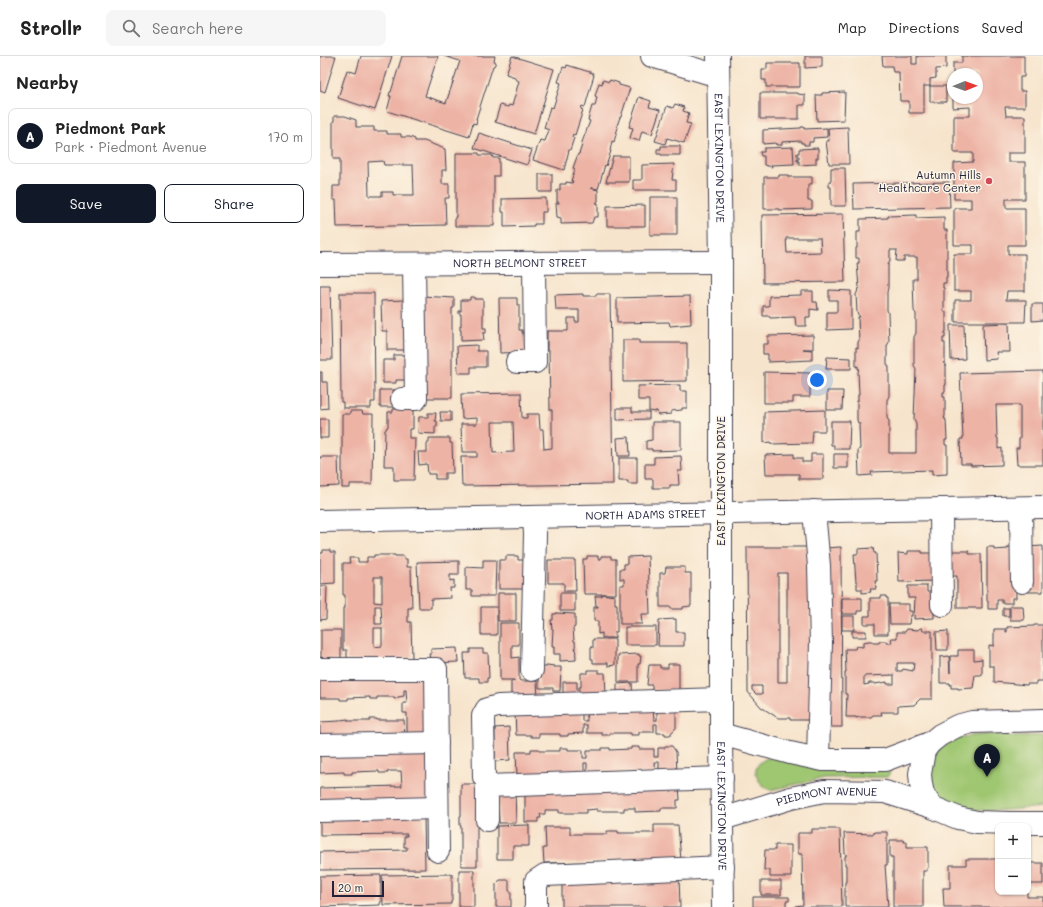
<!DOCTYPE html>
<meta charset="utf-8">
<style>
body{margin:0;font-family:Mali,sans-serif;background:#f6f6f6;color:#222}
.controls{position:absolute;right:12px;bottom:12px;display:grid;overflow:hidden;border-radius:8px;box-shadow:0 1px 3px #0004}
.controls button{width:36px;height:36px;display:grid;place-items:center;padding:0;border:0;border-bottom:1px solid #e0e0e0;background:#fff;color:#222;font:20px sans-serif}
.compass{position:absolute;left:627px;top:12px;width:36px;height:36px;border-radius:50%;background:#fff;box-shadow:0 1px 3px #0004;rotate:89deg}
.scale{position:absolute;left:12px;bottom:10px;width:52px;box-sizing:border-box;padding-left:4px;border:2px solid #22223b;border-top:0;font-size:11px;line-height:14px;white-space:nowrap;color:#22223b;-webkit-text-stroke:3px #fcf5e5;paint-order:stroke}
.you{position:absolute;left:497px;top:324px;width:14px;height:14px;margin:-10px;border:3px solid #fff;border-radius:50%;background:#1a73e8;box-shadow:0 0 0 6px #1a73e833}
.badge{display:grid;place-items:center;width:26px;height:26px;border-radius:50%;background:#111827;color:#fff;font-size:13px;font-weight:700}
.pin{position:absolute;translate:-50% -33px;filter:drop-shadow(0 1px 2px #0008)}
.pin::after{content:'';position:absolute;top:21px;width:14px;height:12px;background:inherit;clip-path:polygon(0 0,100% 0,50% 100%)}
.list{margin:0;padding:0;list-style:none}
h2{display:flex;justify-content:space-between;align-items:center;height:52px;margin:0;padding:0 16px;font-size:17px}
h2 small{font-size:13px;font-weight:400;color:#767676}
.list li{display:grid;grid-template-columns:26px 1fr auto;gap:12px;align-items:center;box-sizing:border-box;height:56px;margin:0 8px 8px;padding:0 8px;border:1px solid #e0e0e0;border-radius:8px}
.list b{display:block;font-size:15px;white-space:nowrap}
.list p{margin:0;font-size:13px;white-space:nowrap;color:#767676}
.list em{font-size:13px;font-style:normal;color:#767676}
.actions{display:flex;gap:8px;padding:12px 16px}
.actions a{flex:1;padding:9px 0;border:1px solid #111827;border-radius:8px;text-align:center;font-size:14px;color:#111827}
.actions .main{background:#111827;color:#fff}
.icon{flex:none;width:22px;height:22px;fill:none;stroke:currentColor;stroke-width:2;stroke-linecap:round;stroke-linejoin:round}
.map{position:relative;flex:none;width:723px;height:851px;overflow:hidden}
header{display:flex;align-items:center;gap:24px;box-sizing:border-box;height:56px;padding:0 20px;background:#fff;border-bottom:1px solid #e0e0e0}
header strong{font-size:19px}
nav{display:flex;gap:22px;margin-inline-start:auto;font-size:14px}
.search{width:280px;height:36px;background:#f6f6f6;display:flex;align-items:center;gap:10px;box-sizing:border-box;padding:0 14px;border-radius:8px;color:#767676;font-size:15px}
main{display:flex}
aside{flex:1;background:#fff}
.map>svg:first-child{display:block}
.green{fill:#9fc671;stroke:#607456}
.building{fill:#edb3a5;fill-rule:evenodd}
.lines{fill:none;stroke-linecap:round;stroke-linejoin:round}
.minor-casing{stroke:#423f51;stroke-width:24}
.minor{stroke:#fff;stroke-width:22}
.poi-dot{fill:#d1495b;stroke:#fcf5e5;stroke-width:1.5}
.labels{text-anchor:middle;stroke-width:3;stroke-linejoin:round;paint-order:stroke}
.street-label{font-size:11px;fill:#22223b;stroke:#fcf5e5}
.poi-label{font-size:11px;fill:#22223b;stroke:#fcf5e5;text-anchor:end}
</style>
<header>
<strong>Strollr</strong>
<div class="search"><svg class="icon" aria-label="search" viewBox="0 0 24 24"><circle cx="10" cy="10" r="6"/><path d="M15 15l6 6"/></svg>Search here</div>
<nav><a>Map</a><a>Directions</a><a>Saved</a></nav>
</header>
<main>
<aside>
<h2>Nearby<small></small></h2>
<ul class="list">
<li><span class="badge">A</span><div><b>Piedmont Park</b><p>Park · Piedmont Avenue</p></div><em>170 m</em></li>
</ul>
<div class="actions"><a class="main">Save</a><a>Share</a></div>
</aside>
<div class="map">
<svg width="723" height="851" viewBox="0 0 723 851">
<rect width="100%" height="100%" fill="#fcf5e5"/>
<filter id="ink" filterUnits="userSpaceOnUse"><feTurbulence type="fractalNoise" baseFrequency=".025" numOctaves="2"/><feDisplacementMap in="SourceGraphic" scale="8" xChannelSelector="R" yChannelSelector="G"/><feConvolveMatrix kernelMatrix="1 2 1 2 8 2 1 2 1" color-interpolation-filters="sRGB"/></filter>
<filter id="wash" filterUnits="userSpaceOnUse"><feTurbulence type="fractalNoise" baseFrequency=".012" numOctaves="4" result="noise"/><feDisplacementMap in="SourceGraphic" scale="16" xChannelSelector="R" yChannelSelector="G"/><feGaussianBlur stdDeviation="0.9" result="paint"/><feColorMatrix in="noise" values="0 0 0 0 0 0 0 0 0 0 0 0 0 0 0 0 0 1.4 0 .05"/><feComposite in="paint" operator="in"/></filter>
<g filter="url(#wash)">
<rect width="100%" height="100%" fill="#f7e4cc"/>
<!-- green -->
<path class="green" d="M678,678l18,3 27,-2v72c-26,2 -61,7 -85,0 -9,-3 -20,-14 -25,-22 -8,-12 0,-33 11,-40 17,-10 35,-10 54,-11z
M451,701l118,12c1,4 1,5 -2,8l-62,1 -55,12c-17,-9 -21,-27 1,-33z"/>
<g id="blocks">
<!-- building -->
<path class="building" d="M0,0h16l-11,36 -5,-2z
M41,0h31l-17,54 -37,-12 9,-28 9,3z
M82,0h36l-13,40 21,7 14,-42 -16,-5h51l-1,5 2,1 -2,4h-1l-17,53h1l-1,5 -3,-1 -4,14 -82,-26 4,-15h-2l1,-4h1z
M192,0l42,13 -20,65 -39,-12 5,-17 8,2 1,-2 3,1 7,-25 -4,-2v-2l-9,-3z
M485,0h17v11l-17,1z
M562,0h30v8h5v-8h29v12l-10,1v9l-6,1v7h-6v27h-15v-12h-9l-1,-29h-6l-1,-6h-9z
M642,0h62v21h-4v14h5v16h-20l1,9h19v37h-17v9h17v37h-19v9h19v37h-17v9h17v37h-18l-1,9h20l-1,22h-70v-22h16v-9h-17v-37h19v-9h-19v-37h17v-9h-17v-36l19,-1v-9h-19v-37h16v-9l-17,1v-10h24v-24h-24v-11h9z
M447,7h33v24h-34v-7h-4v-11h5z
M247,9l26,8v2h1l-9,32 -3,-1 -1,3 2,1 -8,25 -2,-1 -1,3 2,1 -4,12h-1l-5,20 -31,-10 7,-20 5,1 4,-11 -5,-2 6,-21 3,1 8,-25 -3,-1 5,-15 3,1z
M283,24l6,2 1,-2 9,3v2l11,3 -9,29h-1l-3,9 1,1 -4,15 -2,-1 -2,10h1l-5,15 -1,-1 -7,24 -7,-1 7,2v11l-2,2h2v14h-4l-2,6 -31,1v-6l-4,-1 -1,-14h3v-1h-2v-12h3v-6h6v-2l6,1 1,-2h-2l4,-12 -2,-1 5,-14h1l3,-9h-1l9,-24 -2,-1 4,-14h3l2,-9 -2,-1 4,-13 3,1z
M610,30h16v16h-16z
M525,36l-1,28 -27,1 -1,-26h6v-2z
M440,37h38v1l7,1v10h-6v14h-39z
M319,41l12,4 -2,6 11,3 -8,24 -10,-3 -3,10 -9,-3 3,-10 -4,-1z
M355,48l9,3 -1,4 6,2 -3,10 5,1 -7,19 -17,-5 -2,6 -10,-3 12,-35 6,2z
M14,60h11l11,4v7h18v4h13v3h14v3h9l5,2v2h9l21,8 1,21h-4v14h7v14h-4l1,27 -109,2 -1,-27h-3v-14h7v-27h-7v-38h1zM63,105l1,4h29l1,30h-21v-3h-11v4h-13l-1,-34z
M481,71h3v2l23,-1v9l-14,1v4h-4v3h-5v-2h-3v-2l-19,1v3h-6v-2l-13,1v-14l38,-2z
M528,71l1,37h-20l-3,-23h3l-1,-13z
M159,77l53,17 -5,15 -53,-17z
M341,90h19v9h-19v-1h-4v-5h4z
M473,91l1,17 -23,1 1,2 -8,-2v-9h-3l-1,-4h4v-4z
M498,92v10h-2v6l-17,1v-4h-2v-2h2v-3h-2v-3h2v-4z
M136,97h23v2h13l1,3h6v18h-5v50h-39v-9h1z
M293,100h16v26h-23z
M354,108l-2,16h4v10h-43v-10h9v-15z
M511,112h14l1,38h-15v-19h-2v-6h2z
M219,118h13v18h-13z
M459,119h9v2h24v7h-4v17h4v8l-33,1v-1h-15v-32h15z
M629,126l1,25 -96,2 -1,-25z
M330,141h27v38h-27z
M226,142v14h-4v12h-8v2l-30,1v-15h-2v-13z
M325,149v21h-38v-20z
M523,158l2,68 -82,1 -1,-68zM466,182h34l1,14 -34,1z
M596,159v3l28,-1v13h3v47h-1v6h-3v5h1v20l-1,2 3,2v20h-1v6h-2v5h2v19l-2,1h2v3h1v19h-1v7h-2v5h2v19l-1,2h1v2h1l1,20h-2v5h2v29l-15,1v-5l-61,2 1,3 -13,1 -1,-26 2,-1 -1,-24 1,-2h-2l-1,-3v-19h1v-6h1l-1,-24 2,-2h-2v-3l-2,1v-20l2,1v-6l1,-1 -1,-24h2l-3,-4 -1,-19 1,-1 1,-5h1l-2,-25h2v-5h-3v-10h1v-16h3v-13l28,-1v-2zM570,194h7l-1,11h8v-4h13v22h-4l1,32 2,3v19l-2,4v28l2,4 -2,50 2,4v30h-27v-32l-2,-3v-18l2,-4v-29l-2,-3v-18l2,-4 -1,-29 -1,-3v-18l1,-4v-23l2,-5z
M0,230h10l2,74h-12z
M509,234l22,1v38l-24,1v-18h10v-12h-8z
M481,235h12v11h4l1,8 -8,-1v8h-4v9h-10l-1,-9 -25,1 -1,-2h-6v-10h6v-10l32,-1z
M20,237h34l1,109h-4v6h-28v-6h-2z
M263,238v2h13v-2h14l3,190 -151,2 -1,-29h16v-5h-15l-1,-28h16v-6l-15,1 -1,-25 60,-1 1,25h5v-4h12l1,15h3l1,20 8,-1v-38h-2l-1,-60h-2v-19h21v-13h7v4h4v-12h-23l-1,-15zM172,366h21l1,30 -21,1z
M102,240l32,2v10h-2v90h-29z
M370,240l1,28 -21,2 -1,-4 -52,1v-25z
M150,241h4v2h9v29h3v5h-3l1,7 -23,1v-11h-1v-4h1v-12h-2v-3h2v-11h9z
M179,242h18v7h2v25h3v3h9v19l-31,1z
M84,244l6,50h-23v-19h-5l-1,-30z
M712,248h11v16l-11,1z
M689,267l1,29h-14l1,7 -13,1 -1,-36z
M630,269h14l1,34 -14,1z
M493,279v14h-10l9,1v10l-44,2v-8h-5v-10h5v-8z
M303,284h16v3h48v38l-64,1z
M157,289v6h9v16h-15v6h-13l-1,-27z
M74,299h15l4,25h-17v3h-13v-23h11z
M507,301l24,1v11h-25z
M723,315v94h-26l-1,-17h3v-9h1v-34h-24l1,33h1v11l4,-1v17l-31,1v-2h-10l-1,-25h3l-3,-66z
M0,316h2v10h5l1,26 -8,1z
M444,316l46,1v24h-17v6h-29z
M360,329v6h7v17h-5v2l-11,1v3l-13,1 -1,-4h-2v1l-6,-1v-11h-11v-14z
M60,334h16v17h-16z
M507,335h16l-1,19h-15z
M297,352h15v4h17v7l-32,1z
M73,353h20v20h-4v9h6l-1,42h-20v-14h-10l1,-36h1v-2l2,-1v-15h5z
M505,354v21h-12l-1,12 -41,1v-2l-7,1v-31z
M30,355h12l1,3h10l-1,70h-22v4h-8v-74h8z
M120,356h11v9h-10z
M108,357h8l-1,8h2v6l-2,-1v8l-17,-1 1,-16h9z
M0,363h8v19h-8z
M511,365h19l-1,28h-15v-4h-3z
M332,366h29v28l-29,1v-2h-6v-8l6,-1z
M309,381l1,19h-12l-1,-18z
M109,382h21v5h2l1,30h-8v6h-10v-5h-7l-1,-10 -8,1 -1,-13h9v-9h2z
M474,398v4h8v4h9v-8h12v25h-24v-5h-33l-1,-19z
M514,398h14v14h-14z
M361,400l1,15h-4l1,14h-9v3h-17v-9h-8v-15h9v-7z
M0,401h18l1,29 -19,1z
M299,402h18v26h-9v-3h-9z
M723,490v46h-16l-1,-45z
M427,491h61l4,153 -1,20h-21v-2h-12l-17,-11 -13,-15zM458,517h9v109h-9zM432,630h10v8h-6l-4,-4z
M521,491l1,180h-16l-1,-179z
M667,491h7v3l14,-1v-2h7l1,51h-4v5h-10v-3h-5v9h-9v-8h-1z
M553,492l1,5h2l1,28h-2l1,8h-6l1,3 -9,1v-4h-5v-7h-1l-2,-28h4v-5z
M3,494h7v2h5v31l-15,1v-31h3z
M588,495h14v2h11v28l-34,1 -1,-29 10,1z
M623,495h26v3h12l1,54h-25v-32h-14z
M54,499h21v1h9v3h3v8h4l1,41h-4v14h3l1,36h-11v2h-54v-10h-4v-42h2v-13h-2v-32h7l-1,-5h9v4h9v-5h7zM54,521h8v26l-8,-1zM55,550h6l1,18h-7zM54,572h8v18l-8,1z
M186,500h12v4h9l1,29h-29v-29h7z
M267,500h11v3h3v-3h10v3h5v35h-32l-1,-35h4z
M328,500l2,58h-9l1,10h-22v-39h4v-6h-4v-10h4v-5h3v-7z
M163,504h13l-1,36h-23v-6h-6v-23l17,1z
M228,504h27l1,31h-12v-8h-16z
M139,505v14h-9v6l4,-1v8h-4l1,10 -20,1v9h-12l-2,-46z
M346,511h19v6h6v33l-8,1v2h-12v-2h-11v-34h5z
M0,530h7l-1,33 -6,1z
M588,530h19v6h7v26l-20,1 1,-21h-7z
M178,537h18v28h-18z
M240,537h15v18h-15z
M282,538l13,2v8h2v28h-2v6h-13v-5l-4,1v-13h-4v-14h4v-1h-2l-1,-10h7z
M561,540h5v2h2v36h-13v-10h-11v-8h6v-18h11z
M522,542h20v13h-5v3h-15z
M569,548h20v7h3v5h-2l-1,8h-19z
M690,550h13l1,14h-14z
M161,551h16v28h-16z
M683,552h6v8h-6z
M236,557l19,1v13l-2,1 1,13h1l1,19 -16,1v-7h-6v-7h-2l1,-18h-1l-1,-9h2v-6h3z
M522,560h12v14h-12z
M356,563v13h8v14h-26l1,-26z
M180,567h19v22h-7v13l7,-1v23l2,1h16l1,18 -27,2v-20h3v-1h-14z
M714,569h9v56h-7v3h-9v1l-33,-3v-16h-5v-21l5,1v-17h12v3h1v-5l27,-1z
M305,571h31v18h-31z
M600,572h2l1,3h9v68h-12l-6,6 -16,1v6h-17l1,3h-9l-2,2h-11l-4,1v-1h-10l1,-23h-2v-22h1l-1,-23h10l1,-3 7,1v-5l6,-1h3l1,2h6l1,-2h6v2h6l-1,-5h6v-6h8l2,-3 11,1zM577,607h17l-1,8 -10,-2 -1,2h-5zM574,619v9h-7v-2l-12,2v-1h-6v1l-5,1v-9z
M1,574h20v30h-20z
M532,575h14v6h-14z
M628,575v19h-11l-1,-18z
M273,583h22v26l-7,1v-3h-15v-4h-2v-12l2,1z
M137,592l1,14 -27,1 -2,-9h2v-5z
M150,593h13v4h5l1,25h-2v4h-8v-4h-14l-1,-25h6z
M638,594h16v10l8,-1v16h-7l-2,13 -15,1v-1h-7v-4l-1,1v-2h-10v-26l9,-1 1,17v-17h8z
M319,598v2h2l-1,8h-2v18h-20v-27z
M348,608h11v26h-27v-5h-5l2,-20h11v3h8z
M227,609l7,1v1h7l-1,24h-7v-3h-14v-21h8z
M268,614h11v3h6l1,22h-27v-8h2v-14h7z
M0,621l107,1 1,59h-21v-24h-4v-10h4l-1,-13h-2v6l-6,1v1l-4,1v-2h-17v2h-7v-2l-22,1v2h-8v-2h-20z
M243,626h14v18l-14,-2z
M312,627l1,15h-16v-14z
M337,649l19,2v21l-5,5v2h-6v-2h-8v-9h-3v8h-15v3h-8v-2h-21v2h-8v-2h-15v-8h-4v8l-15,1v2h-8v-2h-21v3h-8v-2h-15l-1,-24 67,-2v12h5l-1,-12 67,-1 1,12h3z
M28,663v2h22v-2h7v1h27l1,21 -85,2v-21l20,-1v-1z
M189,671l1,33 -15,1v-33z
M345,690h7l4,6 1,21 -18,3v-14h-5l1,11 -68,2v-12h-3v12l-67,1 -1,-24h15v-3h8v2h21v-3h8v2h15v8h4v-8h15v-2h8v2l21,-1v-2h8v2h15v8h4v-9h7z
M107,694l1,55 -108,2v-19l82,-2 -1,-15h-13v2h-9v-2l-27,1v2h-8v-2l-24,1v-18z
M141,728h16v82h-16v-40h-1v-10h1z
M359,729l1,15h-3v8h-16v3l-26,1v-4h-11v3h-27v-2l-11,1v3h-27v-3h-14v4h-5l1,4h-3v4h-13v-30z
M195,733l1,34h-17l-1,-28z
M104,759l1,54 -105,1v-18l87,-2v-3h-3v-11h3v-2l-87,1v-17z
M209,769v21h-16v13h-16v-33z
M334,769h24l3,35 -137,3 -1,-15h3l-1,-21h25v7h37v-3h11v2h36z
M492,773h28l2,78h-47v-1l8,-1 -1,-51h-3l-1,-2v-19h14z
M554,776h13v33h-2l3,42h-43v-25h1v-17h-1v-9h1v-2h-1l-1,-21 30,1z
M570,784h14v2h3v5h21v21h-1v3h-4v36h-30v-50h-3z
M455,789h16v32h-21v-7h-6l1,-20h10z
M646,803h32v33h29v5h16v10h-99l-1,-19h7v-23h16z
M708,807h15v21h-15z
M139,814h15v37h-15z
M132,818v27h-1v3l-68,1 -1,-30z
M61,819v27l-1,1v2l-60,2v-31z
M359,820l1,31h-118v-29z
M180,824h9v11h2v16h-15v-23z
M441,825h20v14h-20z
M433,841h36v4h-3v6h-33z"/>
</g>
</g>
<g filter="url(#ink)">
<use href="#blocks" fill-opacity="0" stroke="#423f51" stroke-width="1"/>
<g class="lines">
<!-- minor casing -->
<g class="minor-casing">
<g id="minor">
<path d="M332,0l66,20"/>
<path id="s1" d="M398,0l3,206v472l2,173"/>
<path id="s2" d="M0,208l401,-2"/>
<path d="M197,306h18l-1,-99"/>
<path d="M82,343h14l-2,-135"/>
<path d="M701,452l1,74"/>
<path d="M621,453l1,96"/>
<path d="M494,455l5,55 2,77 -3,116"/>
<path id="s3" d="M0,465l723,-14"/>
<path d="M0,613h116l2,182"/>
<path d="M212,614l3,-136 -1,-17"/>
<path d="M401,678l69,19 33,7h62l45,-17 10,-8 17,-9 15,-4 71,-2"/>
<path d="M610,687l-6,8 -4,23 1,10 2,10 9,13"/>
<path d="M0,689l117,-2"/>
<path d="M164,721l-1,-61 4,-7 11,-3 223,-7"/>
<path d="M0,755l117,-3"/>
<path id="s4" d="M402,763l69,-21 33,-7 61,1 47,15 26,11 19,4 32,1h34"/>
<path d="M167,764v-34l235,-8"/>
<path d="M216,851v-26l9,-6 178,-8"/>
</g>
</g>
<!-- minor -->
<use href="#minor" class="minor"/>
</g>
</g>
<!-- markers -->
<circle class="poi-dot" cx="669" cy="125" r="4"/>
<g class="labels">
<!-- street labels -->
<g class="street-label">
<text dy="4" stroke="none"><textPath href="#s1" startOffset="102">EAST LEXINGTON DRIVE</textPath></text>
<text dy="4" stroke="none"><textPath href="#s2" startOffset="200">NORTH BELMONT STREET</textPath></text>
<text transform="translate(401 425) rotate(-90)" y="4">EAST LEXINGTON DRIVE</text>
<text dy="4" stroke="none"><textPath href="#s3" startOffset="326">NORTH ADAMS STREET</textPath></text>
<text dy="4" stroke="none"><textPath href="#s4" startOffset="108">PIEDMONT AVENUE</textPath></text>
<text dy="4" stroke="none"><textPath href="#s1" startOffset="750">EAST LEXINGTON DRIVE</textPath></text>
</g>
<!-- poi labels -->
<g class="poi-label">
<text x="661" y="123">Autumn Hills<tspan x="661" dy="13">Healthcare Center</tspan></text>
</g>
</g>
</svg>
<div class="controls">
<button>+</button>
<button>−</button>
</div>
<svg class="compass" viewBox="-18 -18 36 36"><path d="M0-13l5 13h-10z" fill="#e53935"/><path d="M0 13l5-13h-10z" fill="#767676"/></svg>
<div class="scale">20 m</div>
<div class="you"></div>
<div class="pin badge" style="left:667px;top:721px">A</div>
</div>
</main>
